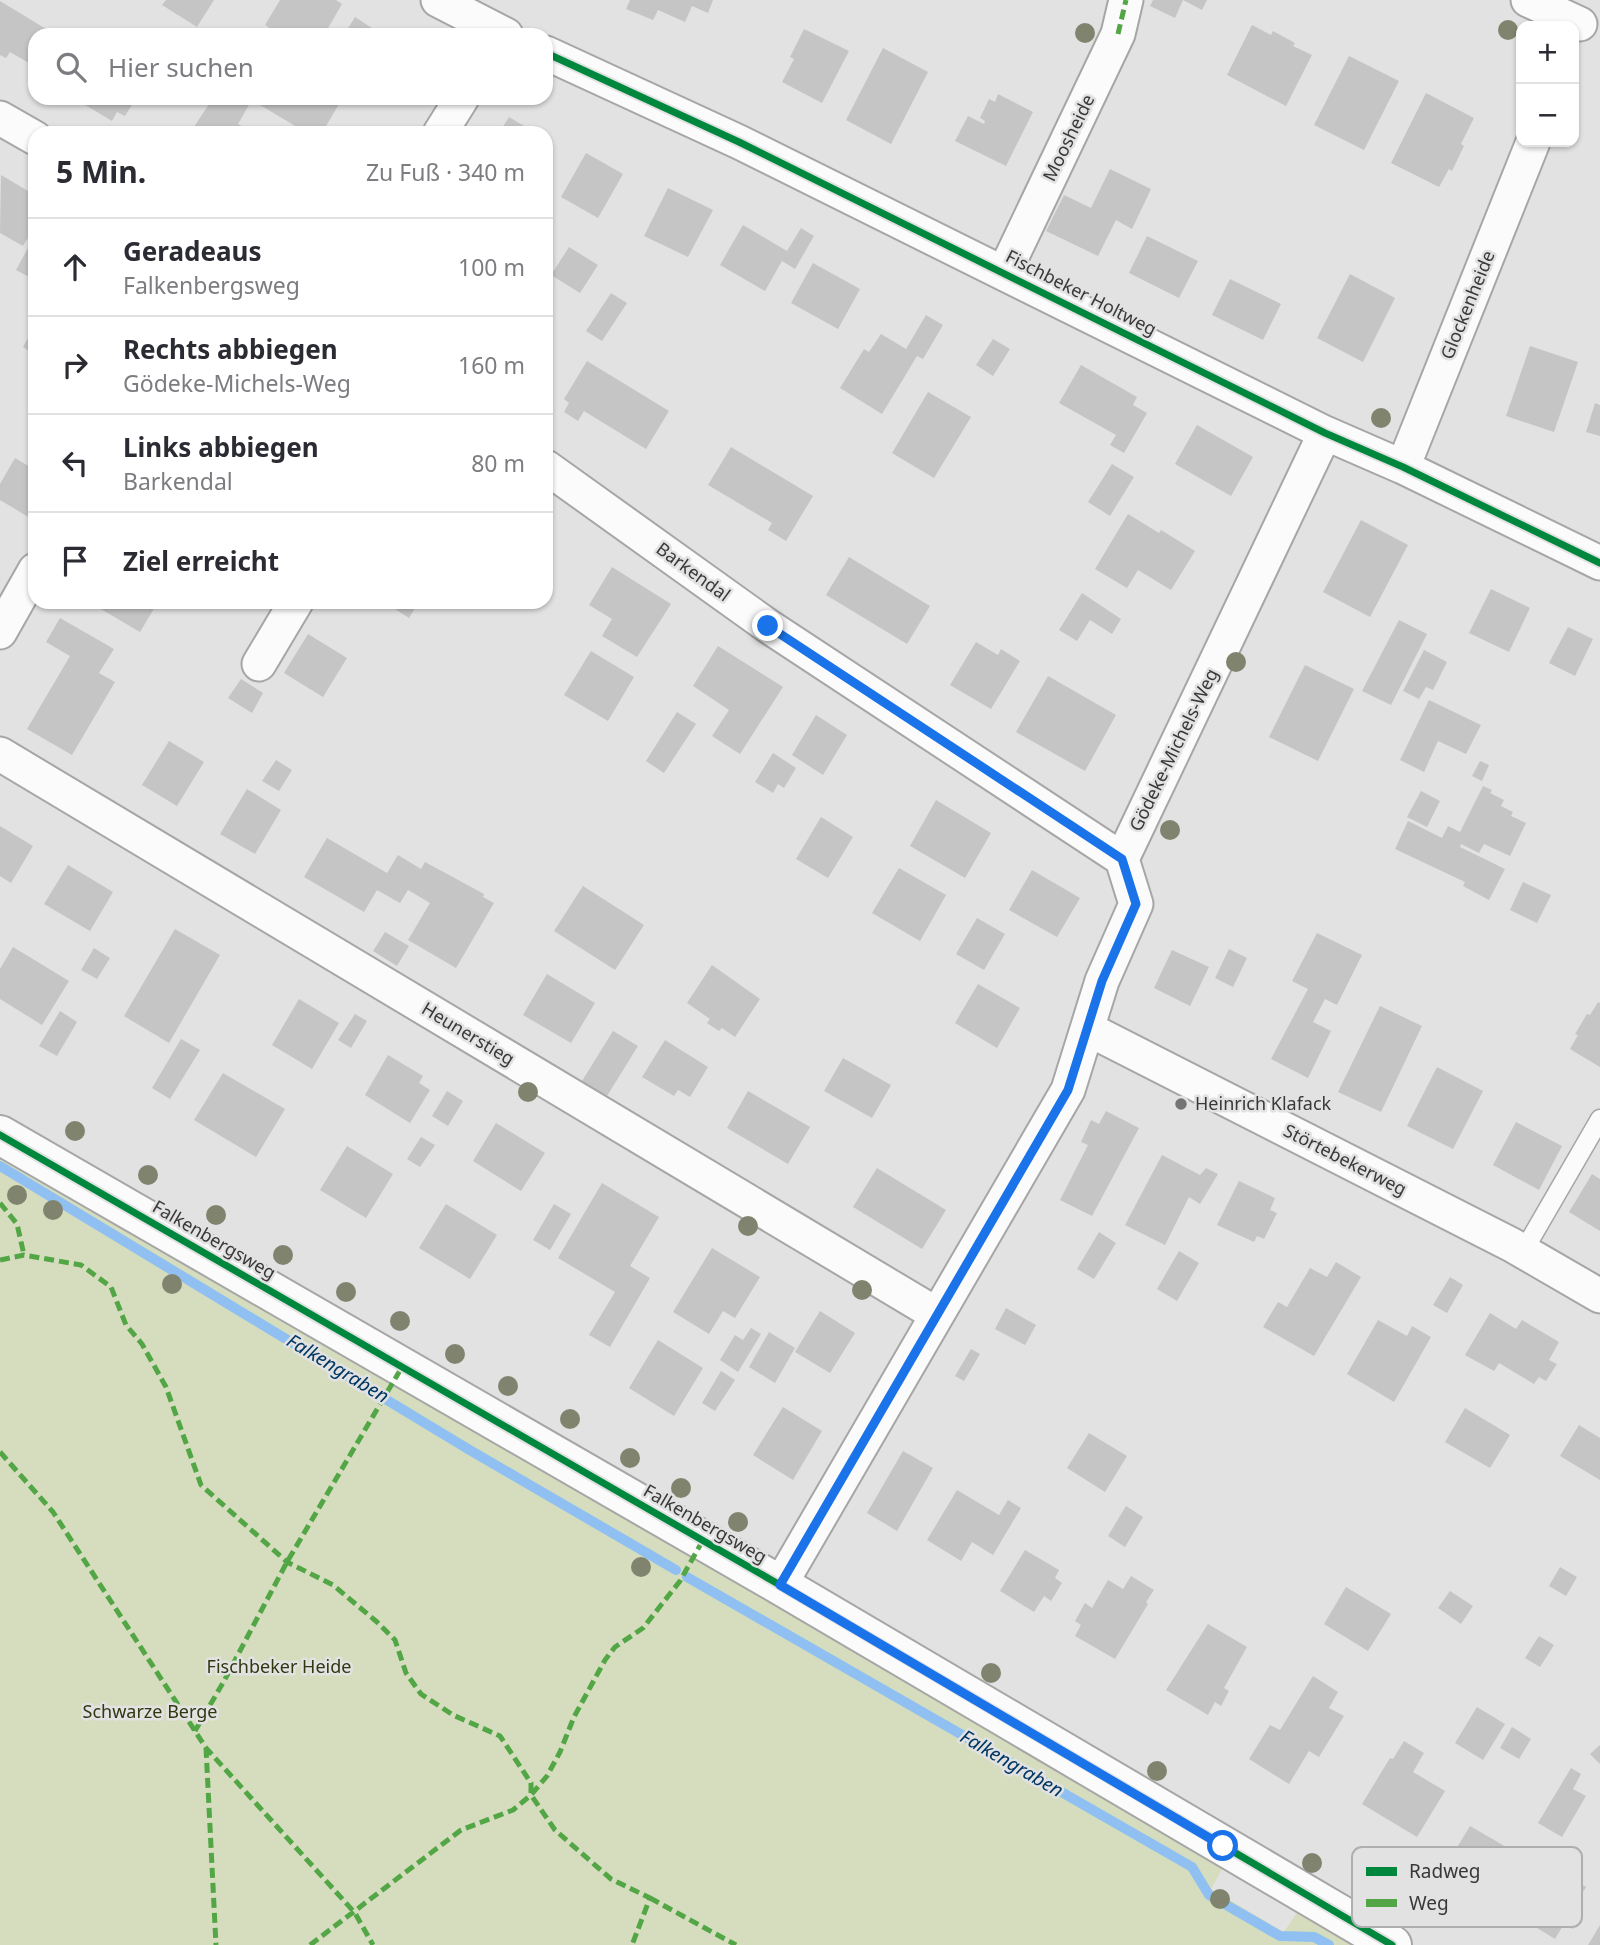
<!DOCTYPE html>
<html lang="de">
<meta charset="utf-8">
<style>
body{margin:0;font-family:"Noto Sans",sans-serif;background:#f7f7f7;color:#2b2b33}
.controls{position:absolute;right:21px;top:21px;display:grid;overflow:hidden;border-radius:14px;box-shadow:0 2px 5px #0004}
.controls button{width:63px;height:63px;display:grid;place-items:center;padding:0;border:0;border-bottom:2px solid #e1e1e2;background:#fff;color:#2b2b33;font:35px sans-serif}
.stop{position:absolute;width:21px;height:21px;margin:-16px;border:5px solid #1a73e8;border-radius:50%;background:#fff}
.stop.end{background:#1a73e8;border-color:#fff;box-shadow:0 2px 7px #0008}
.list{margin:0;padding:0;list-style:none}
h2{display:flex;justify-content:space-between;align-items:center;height:91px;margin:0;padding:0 28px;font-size:30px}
h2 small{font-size:23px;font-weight:400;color:#7c7c81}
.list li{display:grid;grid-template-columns:46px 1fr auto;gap:21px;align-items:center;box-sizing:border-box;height:98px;padding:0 28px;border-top:2px solid #e1e1e2}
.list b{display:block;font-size:26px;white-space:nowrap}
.list p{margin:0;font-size:23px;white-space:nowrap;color:#7c7c81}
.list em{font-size:23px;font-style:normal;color:#7c7c81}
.icon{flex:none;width:38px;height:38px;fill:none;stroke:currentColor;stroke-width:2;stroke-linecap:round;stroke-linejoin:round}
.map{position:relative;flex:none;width:1600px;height:1945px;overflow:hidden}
.search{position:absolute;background:#fff;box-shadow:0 2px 5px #0004;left:28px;top:28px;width:525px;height:77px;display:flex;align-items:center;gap:18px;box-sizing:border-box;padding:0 24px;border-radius:21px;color:#7c7c81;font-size:26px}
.panel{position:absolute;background:#fff;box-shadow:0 2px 5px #0004;left:28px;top:126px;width:525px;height:483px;border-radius:21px}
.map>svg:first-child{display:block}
.green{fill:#d5ddbe}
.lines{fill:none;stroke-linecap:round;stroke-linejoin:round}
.stream{stroke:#8fc0f1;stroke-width:10}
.building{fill:#c5c5c6}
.lane-casing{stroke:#a6a6a6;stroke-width:21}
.street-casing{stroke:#a6a6a6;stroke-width:37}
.secondary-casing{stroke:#a6a6a6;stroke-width:42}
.lane{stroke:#fbfbfb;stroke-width:18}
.street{stroke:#fbfbfb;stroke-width:33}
.secondary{stroke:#fbfbfb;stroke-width:38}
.quiet{stroke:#53a645;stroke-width:5;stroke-dasharray:10 5;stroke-linecap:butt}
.cycleway-casing{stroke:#e2e2e3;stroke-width:11}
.cycleway{stroke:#00873e;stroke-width:7}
.tree{fill:#80846e}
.route{stroke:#1a73e8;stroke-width:9}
.poi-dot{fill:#747474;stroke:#e2e2e3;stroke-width:2.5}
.labels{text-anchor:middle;stroke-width:5;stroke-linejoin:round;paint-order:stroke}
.street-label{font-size:18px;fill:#383839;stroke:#e2e2e3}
.poi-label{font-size:18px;fill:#383839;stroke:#e2e2e3;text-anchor:start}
.park-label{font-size:18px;fill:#30380f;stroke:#e2e2e3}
.water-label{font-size:19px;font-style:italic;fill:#013763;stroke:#e2e2e3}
.key{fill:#e2e2e3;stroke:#afafb0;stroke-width:2}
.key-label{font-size:19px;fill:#383839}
</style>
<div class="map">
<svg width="1600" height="1945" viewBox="0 0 1600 1945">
<rect width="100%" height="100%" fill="#e2e2e3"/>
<!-- green -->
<path class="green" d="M0,1148l1225,716 -14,25 73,43 16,-24 63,37h-1363z"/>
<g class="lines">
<!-- stream -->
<path class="stream" d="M0,1166l468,283 208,121
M687,1577l505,290 17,28 71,41 34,1 15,8"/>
</g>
<!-- building -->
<path class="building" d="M166,0h48l-17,27 -35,-22z
M280,0h56l6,4 -18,31h-43l-16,-10z
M630,0h83l-5,13 -16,-7 -7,16 -27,-12 -5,10 -27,-11z
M1153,0h54l-5,10 -19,-10 -8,18 -25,-12z
M0,1l56,34h-21l-1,31 -24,-14 -4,6 -6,-3z
M355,17l23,15 5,3h-39z
M1252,25l19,10 2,-4 22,12 -2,3 19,9 -26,51 -59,-31z
M804,29l45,22 -27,52 -40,-21 12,-23 -4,-2z
M883,48l45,24 -37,72 -45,-24z
M1349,56l50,25 -35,69 -50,-25z
M1426,93l48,25 -13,26 3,2 -12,25 -3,-2 -10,18 -48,-24z
M998,94l35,18 -27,54 -51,-25 13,-25 16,8 1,-3 -5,-3 9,-19 6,3z
M78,98h58l-11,18 -8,-4 -5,9 -35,-21z
M213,98h29l8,5 -12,21 16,9h-64z
M265,98h65l9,6 -17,29h-15l-47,-28z
M509,117l27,16h-37z
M586,153l37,21 -25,44 -37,-21z
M1110,169l41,20 -19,40 -16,-9 -18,36 -52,-25 18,-36 27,13z
M1,175l34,20v31l-12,20 -23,-13z
M668,188l45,22 -25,47 -44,-21z
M743,225l44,26 14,-23 13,8 -19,33 -13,-8 -17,30 -45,-26z
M1147,236l51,25 -19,37 -50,-25z
M569,247l29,18 -18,28 -29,-18z
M28,248l7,4v19l-4,7 -15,-8z
M813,263l47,26 -22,40 -47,-26z
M1350,274l45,24 -32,64 -46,-24z
M1230,279l51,25 -18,36 -51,-25z
M611,293l16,10 -25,38 -16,-10z
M926,315l17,10 -20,34 -6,-3 -35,58 -42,-26 24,-39 5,3 12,-18 25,15z
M35,326v29l-12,-8z
M993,339l17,10 -17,27 -17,-11z
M1530,346l48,16 -24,70 -48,-16z
M587,361l82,50 -23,38 -62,-38 -6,10 -14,-9 5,-9 -5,-4z
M1081,365l56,32 -4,8 14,8 -23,40 -14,-8 6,-10 -57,-32z
M928,392l43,25 -37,61 -42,-25z
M1595,403l5,2v31l-14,-4z
M1197,425l56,32 -22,39 -56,-32z
M731,447l82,49 -27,45 -18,-11 4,-7 -64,-38z
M15,458l20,12v51l-35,-21v-16z
M1112,464l22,13 -24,39 -22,-14z
M1128,514l31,19 2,-3 34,21 -24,39 -33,-20 -11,18 -32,-19z
M1361,520l47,25 -38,72 -47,-25z
M849,557l81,49 -23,38 -81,-49z
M612,567l59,37 -34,53 -35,-21 10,-17 -23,-14z
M1491,589l39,19 -21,44 -40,-19z
M1082,593l39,26 -9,15 -22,-14 -13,21 -18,-11z
M96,602h62l-18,30 -46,-27z
M384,602h35l-10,16z
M60,618l54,31 -15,24 16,9 -43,73 -45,-26 43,-73 -24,-14z
M1399,620l28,14 -36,71 -29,-14z
M1568,627l25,12 -18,37 -26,-13z
M308,634l39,24 -24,39 -39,-24z
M976,642l22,13 3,-6 19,12 -29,48 -41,-24z
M718,646l65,41 -43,67 -28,-18 17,-26 -36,-24z
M1424,650l23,12 -14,28 -7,-3 -7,12 -16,-8z
M591,651l43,26 -26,44 -44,-26z
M1305,665l49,24 -36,72 -49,-24z
M1048,676l68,39 -31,56 -69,-39z
M241,679l22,14 -11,20 -24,-15z
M1429,700l52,25 -15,29 -28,-13 -14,31 -24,-12z
M677,712l19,12 -32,49 -18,-12z
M816,715l31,20 -24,40 -31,-20z
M169,741l35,21 -27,44 -35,-21z
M773,753l23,15 -12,20 -6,-4 -5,9 -18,-11z
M276,760l16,10 -13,21 -17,-10z
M1480,761l9,4 -7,16 -10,-5z
M1483,786l9,4 -2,3 14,7 -3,6 12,6 -2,4 15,7 -16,33 -26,-12 -5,9 -18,-9 -1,3 45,22 -16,31 -26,-14 2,-4 -70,-33 13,-28 34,17 6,-12 12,6z
M247,789l34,21 -26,44 -35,-20z
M1421,791l19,10 -13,26 -20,-10z
M936,800l55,33 -26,45 -55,-32z
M821,817l32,20 -25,41 -32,-19z
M0,826l33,20 -22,37 -11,-7z
M327,838l60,35 11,-18 23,14 4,-7 59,32 -1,3 11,6 -38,65 -48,-28 22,-37 -22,-13 -8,13 -23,-13 -13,22 -60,-35z
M68,865l45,27 -23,39 -46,-27z
M899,868l47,27 -26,46 -48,-28z
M1032,870l48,28 -23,39 -48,-27z
M1523,882l28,13 -14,28 -27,-13z
M583,886l61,39 -29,45 -61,-39z
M977,918l28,16 -21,36 -28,-16z
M175,929l45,26 -51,88 -45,-27z
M385,932l24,14 -12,20 -24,-15z
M1317,933l45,22 -25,50 -12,-6 -12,23 18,9 -23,47 -37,-19 37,-70 -16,-8z
M13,947l56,34 -27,44 -42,-26v-30z
M94,948l16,10 -13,21 -16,-9z
M1229,949l18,9 -14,29 -18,-9z
M1172,950l37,17 -19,39 -36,-18z
M712,965l48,34 -25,38 -13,-9 -3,3 -12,-8 3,-4 -23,-16z
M547,974l48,29 -24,40 -48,-28z
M978,984l42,24 -23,40 -42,-25z
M299,999l40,24 -27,46 -40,-24z
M1598,1002l2,1v64l-30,-18 8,-14 -3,-1 12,-20 3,1z
M1380,1006l42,20 -41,86 -43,-20z
M60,1011l17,11 -20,34 -18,-10z
M355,1014l12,7 -16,27 -13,-8z
M613,1031l25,15 -31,50 -25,-15z
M181,1039l19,11 -30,49 -18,-11z
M665,1040l43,27 -18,30 -12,-7 -4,6 -32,-19z
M388,1055l35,21 -4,7 11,7 -20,33 -45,-28z
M843,1058l48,27 -19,33 -48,-27z
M1437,1067l46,24 -30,58 -46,-23z
M223,1073l62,36 -29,48 -62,-37z
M447,1091l16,10 -15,25 -16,-10z
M748,1091l62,36 -22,37 -61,-36z
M1106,1111l33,17 -47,88 -32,-16 28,-55 -7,-3 10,-22 8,4z
M1516,1122l46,24 -23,44 -46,-25z
M496,1123l49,30 -24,38 -48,-30z
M421,1137l14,8 -15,22 -13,-8z
M347,1146l46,28 -27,44 -46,-28z
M1162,1155l38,20 6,-7 12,6 -18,30 -11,-7 -24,48 -40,-20z
M877,1168l69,42 -24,39 -69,-42z
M1592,1174l8,5v52l-31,-19z
M1239,1181l36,17 -5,12 7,3 -13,26 -7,-3 -3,6 -37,-17z
M602,1183l57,34 -29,49 20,12 -40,69 -21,-12 26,-43 -57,-34z
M446,1204l51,31 -27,44 -51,-31z
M554,1204l17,10 -21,36 -17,-10z
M1099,1232l17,11 -22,36 -17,-10z
M712,1248l48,29 -25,41 -12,-7 -14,23 -36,-22z
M1179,1251l20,12 -22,38 -20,-12z
M1336,1262l25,15 -47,79 -51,-29 15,-25 9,5 23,-39 17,9z
M1450,1277l13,8 -16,28 -14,-8z
M1006,1308l30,17 -11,20 -30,-16z
M820,1311l35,22 -25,40 -35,-21z
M1490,1313l26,16 6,-9 37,22 -10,18 8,4 -11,17 -7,-4 -5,7 -35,-21 -5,8 -29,-16z
M1378,1320l29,16 5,-10 19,11 -37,65 -47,-28z
M751,1328l10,6 -23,38 -18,-12 15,-25 8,5z
M769,1332l26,16 -20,35 -26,-16z
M658,1340l45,28 -29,48 -45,-28z
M971,1349l9,5 -16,27 -9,-5z
M721,1371l14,9 -20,31 -13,-8z
M783,1407l39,24 -29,49 -40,-25z
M1465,1408l45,27 -20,33 -45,-26z
M1579,1425l21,13v42l-40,-24z
M1089,1433l38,23 -22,36 -38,-24z
M903,1451l30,17 -36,63 -30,-18z
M957,1490l42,25 9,-15 13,8 -28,47 -21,-13 -11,19 -34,-21z
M1126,1506l17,11 -18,30 -17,-11z
M1025,1550l34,20 -4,8 7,5 -11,18 -7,-5 -10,16 -34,-21z
M1560,1567l17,10 -11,19 -17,-10z
M1131,1576l23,14 -8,12 2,2 -33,55 -40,-23 6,-11 -6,-4 10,-18 7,5 16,-28 15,9z
M1346,1587l45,27 -23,37 -44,-27z
M1450,1591l23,15 -12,18 -23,-16z
M1208,1624l39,23 -23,41 5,3 -8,15 -6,-4 -7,13 -42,-25z
M1539,1636l15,9 -14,22 -15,-9z
M1313,1676l25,16 -9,16 15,8 -25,41 -10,-6 -20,33 -40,-25 21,-34 10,5z
M1477,1707l28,17 -22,36 -28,-17z
M1512,1727l19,12 -12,20 -19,-11z
M1404,1741l20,12 -11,19 32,19 -28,46 -55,-33 28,-46 3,1z
M1600,1745v19l-10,-10z
M1571,1768l10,6 -8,15 13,7 -24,41 -24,-14z
M1470,1826l38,22 -28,47 -38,-23z
M1549,1865l37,22 -12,20 9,5 -10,17 -9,-5 -9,15 -36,-22z
M1600,1925v20h-12z"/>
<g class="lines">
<!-- lane casing -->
<g class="lane-casing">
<path id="lane" d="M1523,1252l77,-133"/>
</g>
<!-- street casing -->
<g class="street-casing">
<path id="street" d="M438,0l68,35
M1528,0l52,24
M546,53l193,89 586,291 78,34 197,96
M0,118l35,20
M440,133l22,-35
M1004,273l114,-239 8,-34
M546,467l222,159 354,233
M1403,467l130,-325
M0,632l35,-62
M259,664l37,-62
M0,754l936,560
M1088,1029l424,216 88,51
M780,1585l288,-495 34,-109 34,-77 -14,-45 203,-426"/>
</g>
<!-- secondary casing -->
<g class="secondary-casing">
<path id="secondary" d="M0,1135l780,450 612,360"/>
</g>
<!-- lane -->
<use href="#lane" class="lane"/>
<!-- street -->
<use href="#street" class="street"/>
<!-- secondary -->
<use href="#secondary" class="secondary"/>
<!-- quiet -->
<path class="quiet" d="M1118,34l8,-34
M0,1203l17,21 7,31
M0,1260l24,-5 57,10 30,22 15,38 16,19 24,43 35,98 86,77 46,23 44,37 18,18 11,33 15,21 32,21 47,21 31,47v12l24,35 56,49 39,19 -18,47
M0,1452l53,60 153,236 149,165 18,32
M195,1731l29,-50 63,-119 115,-195
M206,1748l10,197
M650,1898l86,47
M310,1945l151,-115 52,-20 18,-15 16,-19 13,-24 14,-35 31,-57 10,-13 28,-19 37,-47 23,-41"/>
<!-- cycleway casing -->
<g class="cycleway-casing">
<path id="cycleway" d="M546,53l193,89 586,291 78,34 197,96
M0,1135l780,450 612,360"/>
</g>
<!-- cycleway -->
<use href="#cycleway" class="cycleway"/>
</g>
<!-- trees -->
<g class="tree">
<circle cx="1508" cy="30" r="10"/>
<circle cx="1085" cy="33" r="10"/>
<circle cx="1381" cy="418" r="10"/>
<circle cx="1236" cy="662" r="10"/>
<circle cx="1170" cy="830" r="10"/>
<circle cx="528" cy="1092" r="10"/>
<circle cx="75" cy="1131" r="10"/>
<circle cx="148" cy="1175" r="10"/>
<circle cx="17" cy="1195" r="10"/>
<circle cx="53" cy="1210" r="10"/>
<circle cx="216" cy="1215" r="10"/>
<circle cx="748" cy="1226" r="10"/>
<circle cx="283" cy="1255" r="10"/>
<circle cx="172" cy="1284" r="10"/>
<circle cx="862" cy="1290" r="10"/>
<circle cx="346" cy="1292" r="10"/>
<circle cx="400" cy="1321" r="10"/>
<circle cx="455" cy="1354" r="10"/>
<circle cx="508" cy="1386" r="10"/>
<circle cx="570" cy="1419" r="10"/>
<circle cx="630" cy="1458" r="10"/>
<circle cx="681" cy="1488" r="10"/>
<circle cx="738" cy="1522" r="10"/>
<circle cx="641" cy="1567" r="10"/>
<circle cx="991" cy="1673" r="10"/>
<circle cx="1157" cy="1771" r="10"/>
<circle cx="1312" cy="1863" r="10"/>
<circle cx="1220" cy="1899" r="10"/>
</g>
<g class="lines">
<!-- route -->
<path class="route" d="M768,626l354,233 14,45 -34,77 -34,109 -288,495 443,261"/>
</g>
<!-- markers -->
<circle class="poi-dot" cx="1181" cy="1104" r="7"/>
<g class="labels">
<!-- street labels -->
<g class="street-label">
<text transform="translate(1069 138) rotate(-64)" y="6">Moosheide</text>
<text transform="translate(1081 293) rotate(27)" y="6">Fischbeker Holtweg</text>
<text transform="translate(1468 305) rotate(-68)" y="6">Glockenheide</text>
<text transform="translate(693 572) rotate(36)" y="6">Barkendal</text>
<text transform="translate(1174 750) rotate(-64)" y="6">Gödeke-Michels-Weg</text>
<text transform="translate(468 1034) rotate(31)" y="6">Heunerstieg</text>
<text transform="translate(1345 1160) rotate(27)" y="6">Störtebekerweg</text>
<text transform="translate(214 1240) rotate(30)" y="6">Falkenbergsweg</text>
<text transform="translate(705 1524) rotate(30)" y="6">Falkenbergsweg</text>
</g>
<!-- poi labels -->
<g class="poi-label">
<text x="1195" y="1110">Heinrich Klafack</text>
</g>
<!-- park labels -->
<g class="park-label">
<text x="279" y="1673">Fischbeker Heide</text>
<text x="150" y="1718">Schwarze Berge</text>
</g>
<!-- water labels -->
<g class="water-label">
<text transform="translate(338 1368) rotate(31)" y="7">Falkengraben</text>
<text transform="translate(1012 1763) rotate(30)" y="7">Falkengraben</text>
</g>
</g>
<!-- legend -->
<rect x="1352" y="1847" width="230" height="80" rx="10" class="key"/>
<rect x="1366" y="1867" width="31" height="9" fill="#00873e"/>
<rect x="1366" y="1899" width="31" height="8" fill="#53a645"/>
<g class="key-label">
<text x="1409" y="1878">Radweg</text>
<text x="1409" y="1910">Weg</text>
</g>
</svg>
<div class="controls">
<button>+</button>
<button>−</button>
</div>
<div class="stop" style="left:1223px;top:1846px"></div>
<div class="stop end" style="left:768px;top:626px"></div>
<div class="search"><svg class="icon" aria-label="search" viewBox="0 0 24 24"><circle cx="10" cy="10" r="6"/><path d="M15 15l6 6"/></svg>Hier suchen</div>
<section class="panel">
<h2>5 Min.<small>Zu Fuß · 340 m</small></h2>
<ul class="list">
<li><svg class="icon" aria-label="ahead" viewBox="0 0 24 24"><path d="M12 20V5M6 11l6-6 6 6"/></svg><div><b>Geradeaus</b><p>Falkenbergsweg</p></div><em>100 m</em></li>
<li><svg class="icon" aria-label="right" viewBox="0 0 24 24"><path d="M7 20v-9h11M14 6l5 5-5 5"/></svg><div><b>Rechts abbiegen</b><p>Gödeke-Michels-Weg</p></div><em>160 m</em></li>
<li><svg class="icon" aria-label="left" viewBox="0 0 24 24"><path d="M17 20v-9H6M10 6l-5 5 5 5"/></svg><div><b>Links abbiegen</b><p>Barkendal</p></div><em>80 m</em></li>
<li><svg class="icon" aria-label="arrive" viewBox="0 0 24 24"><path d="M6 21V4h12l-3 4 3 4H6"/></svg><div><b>Ziel erreicht</b></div></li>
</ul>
</section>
</div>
